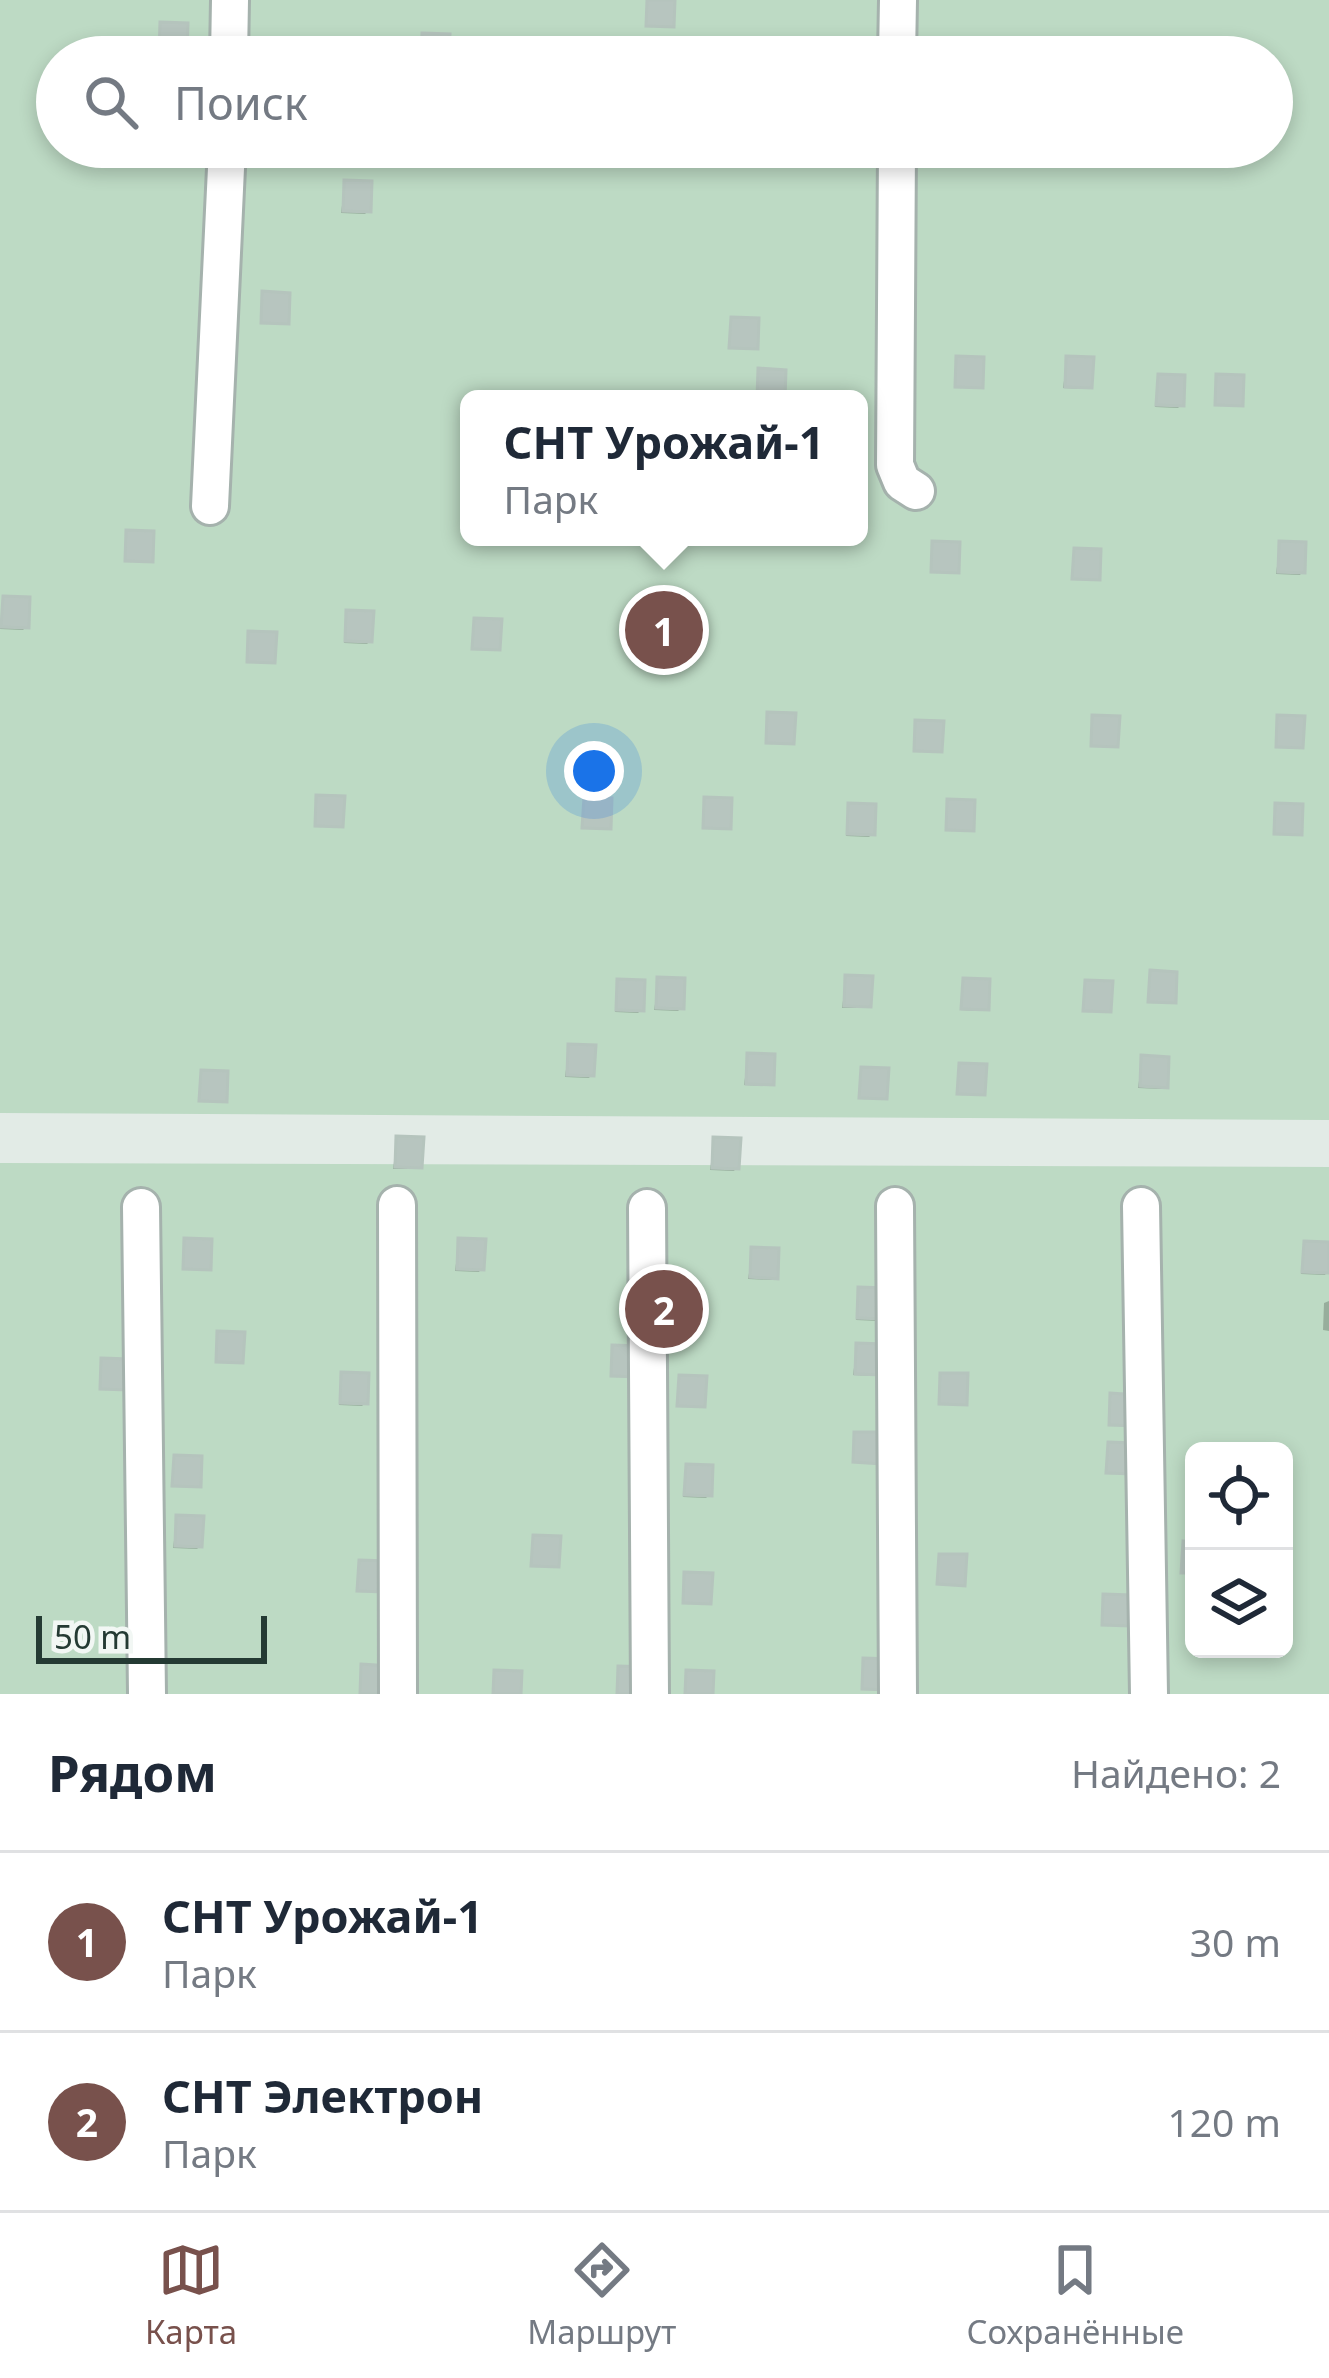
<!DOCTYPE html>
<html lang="ru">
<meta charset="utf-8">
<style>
body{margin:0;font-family:"Noto Sans",sans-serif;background:#f2f2f3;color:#1f2937}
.controls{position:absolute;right:36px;bottom:36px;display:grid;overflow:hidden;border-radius:18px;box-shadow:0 6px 18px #0003}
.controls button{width:108px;height:108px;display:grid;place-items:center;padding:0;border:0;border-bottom:3px solid #e0e1e3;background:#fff;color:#1f2937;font:60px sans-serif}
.scale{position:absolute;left:36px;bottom:30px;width:231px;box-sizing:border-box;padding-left:12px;border:6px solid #243a33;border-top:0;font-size:33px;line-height:42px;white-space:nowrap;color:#243a33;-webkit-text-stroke:9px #f2f7f4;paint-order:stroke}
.you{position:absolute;left:594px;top:771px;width:42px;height:42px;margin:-30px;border:9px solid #fff;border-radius:50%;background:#1a73e8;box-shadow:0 0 0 18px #1a73e833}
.badge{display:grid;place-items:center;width:78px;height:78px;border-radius:50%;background:#78514c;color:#fff;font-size:39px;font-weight:700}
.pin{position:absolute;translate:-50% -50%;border:6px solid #fff;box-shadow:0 3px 12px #0006}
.popup{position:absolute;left:460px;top:390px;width:408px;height:156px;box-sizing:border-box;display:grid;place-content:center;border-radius:18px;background:#fff;filter:drop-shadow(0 3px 9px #0005);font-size:39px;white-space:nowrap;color:#747a83}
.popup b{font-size:45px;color:#1f2937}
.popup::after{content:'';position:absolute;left:50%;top:100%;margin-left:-24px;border:24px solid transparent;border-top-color:#fff}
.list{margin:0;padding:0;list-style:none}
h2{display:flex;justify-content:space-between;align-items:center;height:156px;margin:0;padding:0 48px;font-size:51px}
h2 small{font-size:39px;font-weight:400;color:#747a83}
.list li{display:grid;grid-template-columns:78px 1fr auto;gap:36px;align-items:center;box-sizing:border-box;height:180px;padding:0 48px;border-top:3px solid #e0e1e3}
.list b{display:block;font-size:45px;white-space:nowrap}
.list p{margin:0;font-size:39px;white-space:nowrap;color:#747a83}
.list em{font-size:39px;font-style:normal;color:#747a83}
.icon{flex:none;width:66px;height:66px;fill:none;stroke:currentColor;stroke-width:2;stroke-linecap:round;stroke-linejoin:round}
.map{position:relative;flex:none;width:1329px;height:1694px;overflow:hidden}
.search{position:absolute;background:#fff;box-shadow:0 6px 18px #0003;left:36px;right:36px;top:36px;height:132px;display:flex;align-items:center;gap:30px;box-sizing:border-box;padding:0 42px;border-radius:66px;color:#747a83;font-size:45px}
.sheet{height:516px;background:#fff}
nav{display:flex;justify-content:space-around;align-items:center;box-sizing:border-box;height:168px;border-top:3px solid #e0e1e3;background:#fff;font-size:33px;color:#747a83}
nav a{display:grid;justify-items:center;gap:6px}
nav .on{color:#78514c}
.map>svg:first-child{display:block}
.green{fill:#bddac4;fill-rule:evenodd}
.shadow{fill:#0003}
.building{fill:#b7c5bf;stroke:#b5c4bd;stroke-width:3}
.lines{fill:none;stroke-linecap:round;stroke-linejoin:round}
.minor-casing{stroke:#a5b2ad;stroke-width:42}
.minor{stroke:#fff;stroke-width:36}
</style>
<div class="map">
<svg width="1329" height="1694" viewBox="0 0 1329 1694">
<rect width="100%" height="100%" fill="#e2ebe6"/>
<!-- green -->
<path class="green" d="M0,0h1329v1120l-1329,-7zM57,57h1215v90h-1215zM469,399h390v138h-390z
M0,1163l1329,4v527h-1329zM1194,1451h90v198h-90z"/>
<!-- shadow -->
<path class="shadow" d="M161,25l23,28 -3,3 -23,-1z
M345,183l23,28 -3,3 -24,-1z
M1067,359l22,27 -2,3 -24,-1z
M1159,377l22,28 -3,3 -23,-1z
M1280,544l22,28 -2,3 -24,-1z
M4,599l22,28 -3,3 -23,-1z
M347,613l23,28 -3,3 -23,-1z
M849,806l23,28 -3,3 -23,-1z
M846,978l22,28 -2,2h-24z
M659,980l22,28 -3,3 -24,-1z
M964,981l22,28 -3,2 -23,-1z
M618,982l23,28 -3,3 -23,-1z
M569,1047l22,28 -2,3 -24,-1z
M748,1056l23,28 -3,2 -24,-1z
M1142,1059l23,27 -3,3 -24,-1z
M397,1139l22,28 -2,2h-24z
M714,1140l22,28 -2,3 -24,-1z
M459,1241l22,28 -2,3 -24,-1z
M1305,1244l22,28 -2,3 -24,-1z
M753,1250l22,27 -3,3 -24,-1z
M859,1290l20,31 -23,-1z
M1329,1301v30l-6,-1 1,-27z
M857,1346l23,28 -3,2 -24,-1z
M343,1375l22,28 -3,3 -23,-1z
M687,1467l22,28 -3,3 -23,-1z
M177,1518l23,28 -3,3 -24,-1z"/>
<!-- building -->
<path class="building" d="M647,0h28l-1,27 -28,-1z
M160,22l28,1 -1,31 -28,-1z
M422,33l28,1 -1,23h-28z
M344,180l28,1 -1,31 -28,-1z
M262,291l28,2 -1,31 -28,-1z
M731,317l28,1 -1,31 -29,-1z
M956,356l28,1 -1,31 -28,-1z
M1066,356l28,1 -2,31 -27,-1z
M758,368l28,2 -1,29h-28z
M1158,374l27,1 -1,31 -28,-1z
M1216,374l28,1 -1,31 -28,-1z
M126,530l28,1 -1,31 -28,-1z
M932,541l28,1 -1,31 -28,-1z
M1279,541l27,1 -1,31 -27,-1z
M1074,548l27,1 -1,31 -28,-1z
M3,596l27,1 -1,31 -28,-1z
M346,610l28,1 -2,31 -27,-1z
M474,618l28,1 -2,31 -28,-1z
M248,631l29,1 -2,31 -28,-1z
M767,712l29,1 -2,31 -28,-1z
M1092,715l28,1 -2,31 -27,-1z
M1277,715l28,1 -2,32 -27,-1z
M915,720l29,1 -2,31 -28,-1z
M316,795l29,1 -2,31 -28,-1z
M584,797l28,1 -1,31 -29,-1z
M704,797l28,1 -1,31 -28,-1z
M947,799l28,1 -1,31 -28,-1z
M848,803l28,1 -1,31 -28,-1z
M1275,803l28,1 -1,31 -28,-1z
M1150,970l27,2 -1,31 -28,-1z
M845,975l28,1 -2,31 -27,-1z
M657,977l28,1 -1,31 -28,-1z
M963,978l27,1 -1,31 -28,-1z
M617,979l28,1 -1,31 -28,-1z
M1085,980l28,1 -2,31 -28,-1z
M568,1044l28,1 -2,31 -27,-1z
M747,1053l28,1 -1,31 -28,-1z
M1141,1055l28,2 -1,31 -28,-2z
M959,1063l28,1 -2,31 -28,-1z
M861,1067l28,1 -2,31 -28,-1z
M201,1070l27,1 -1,31 -28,-1z
M396,1136l28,1 -2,31 -27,-1z
M713,1137l28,1 -2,31 -27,-1z
M184,1238l28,1 -1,31 -28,-1z
M458,1238l28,1 -2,31 -27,-1z
M1304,1241l25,1v31l-27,-1z
M751,1247l28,1 -1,31 -28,-2z
M858,1287l28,1 -1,31 -28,-1z
M217,1331l28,1 -2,31 -27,-1z
M856,1343l28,1 -1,31 -28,-1z
M612,1345l28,1 -1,31 -28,-1z
M101,1358l28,1 -1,31 -28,-1z
M341,1372l28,1 -1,31 -28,-1z
M940,1373h28l-1,32 -28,-1z
M679,1375l28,1 -2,31 -28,-1z
M1110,1393l28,2 -1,31 -28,-1z
M854,1432h28l-1,32 -28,-2z
M1108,1442l27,1 -1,31 -28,-1z
M174,1455l28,1 -1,31 -29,-1z
M686,1464l27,1 -1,31 -28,-1z
M176,1515l28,1 -2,31 -27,-1z
M533,1535l28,1 -2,31 -28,-1z
M1183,1541l11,1v31h-13z
M939,1554h28l-2,32 -28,-2z
M359,1560l28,1 -2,31 -28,-1z
M684,1572l29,1 -2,31 -28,-1z
M1103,1594l28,1 -1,31 -28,-1z
M863,1658l28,1 -2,31 -27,-1z
M361,1664l29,2 -2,28h-28z
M618,1666l28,1 -1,27h-28z
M494,1670l28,1 -1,23h-28z
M686,1670l28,1 -1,23h-28z"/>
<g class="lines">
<!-- minor casing -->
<g class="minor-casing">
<path id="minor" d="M229,57l1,-57
M897,57l1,-57
M897,147l-2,318 7,17 14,9
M210,506l17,-359
M397,1205l1,489
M895,1206l3,488
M1141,1206l8,488
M141,1207l6,487
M647,1208l3,486"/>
</g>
<!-- minor -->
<use href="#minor" class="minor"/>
</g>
</svg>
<div class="controls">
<button><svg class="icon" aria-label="locate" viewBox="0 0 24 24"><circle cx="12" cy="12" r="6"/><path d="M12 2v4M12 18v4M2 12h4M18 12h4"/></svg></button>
<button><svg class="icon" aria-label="layers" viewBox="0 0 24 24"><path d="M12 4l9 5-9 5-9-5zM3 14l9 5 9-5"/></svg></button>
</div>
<div class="scale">50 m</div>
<div class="you"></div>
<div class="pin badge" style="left:664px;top:630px">1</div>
<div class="popup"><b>СНТ Урожай-1</b>Парк</div>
<div class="pin badge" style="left:664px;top:1309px">2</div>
<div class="search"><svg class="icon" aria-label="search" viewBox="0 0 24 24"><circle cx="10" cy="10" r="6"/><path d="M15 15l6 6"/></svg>Поиск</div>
</div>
<section class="sheet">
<h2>Рядом<small>Найдено: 2</small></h2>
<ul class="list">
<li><span class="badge">1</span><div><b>СНТ Урожай-1</b><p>Парк</p></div><em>30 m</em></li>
<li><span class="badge">2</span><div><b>СНТ Электрон</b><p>Парк</p></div><em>120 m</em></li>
</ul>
</section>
<nav>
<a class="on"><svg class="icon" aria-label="map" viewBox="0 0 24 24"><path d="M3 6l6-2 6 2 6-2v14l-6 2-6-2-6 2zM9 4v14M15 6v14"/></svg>Карта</a>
<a><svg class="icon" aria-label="directions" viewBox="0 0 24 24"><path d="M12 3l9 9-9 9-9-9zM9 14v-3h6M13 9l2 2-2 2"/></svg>Маршрут</a>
<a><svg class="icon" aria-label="saved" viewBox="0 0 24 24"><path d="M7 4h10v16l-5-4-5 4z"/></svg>Сохранённые</a>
</nav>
